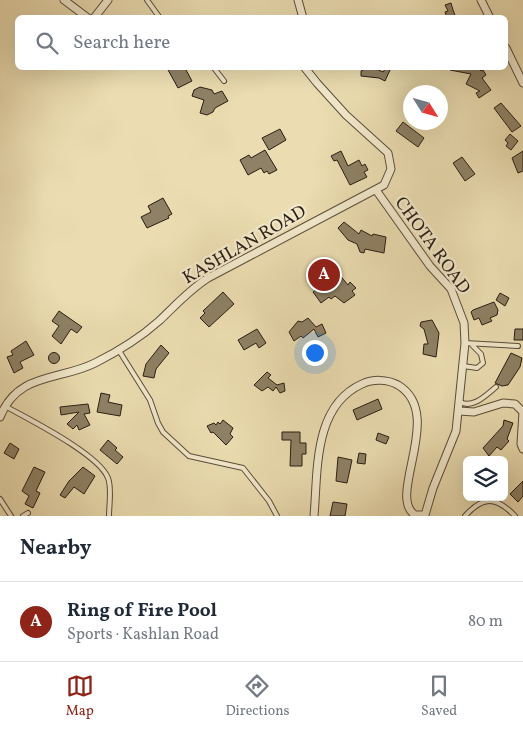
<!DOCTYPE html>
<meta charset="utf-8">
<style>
body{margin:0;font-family:Vollkorn,serif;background:#f2f2f3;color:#1f2937}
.controls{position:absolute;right:15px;bottom:15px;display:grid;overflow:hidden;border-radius:8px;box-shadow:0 5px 20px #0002}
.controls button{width:45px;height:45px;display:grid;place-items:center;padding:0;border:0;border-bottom:1px solid #e0e1e3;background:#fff;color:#1f2937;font:25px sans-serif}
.compass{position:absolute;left:403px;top:85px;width:45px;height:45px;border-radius:50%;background:#fff;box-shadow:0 5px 20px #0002;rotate:127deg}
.you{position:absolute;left:314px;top:352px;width:18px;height:18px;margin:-12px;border:4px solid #fff;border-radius:50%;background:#1a73e8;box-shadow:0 0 0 8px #1a73e833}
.badge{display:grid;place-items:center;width:32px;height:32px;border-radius:50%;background:#8f2418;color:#fff;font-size:16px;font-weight:700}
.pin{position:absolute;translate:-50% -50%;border:2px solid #fff;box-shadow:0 1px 5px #0006}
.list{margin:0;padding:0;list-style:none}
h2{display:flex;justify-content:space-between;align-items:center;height:65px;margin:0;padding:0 20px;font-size:21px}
h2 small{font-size:16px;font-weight:400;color:#747a83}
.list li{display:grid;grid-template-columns:32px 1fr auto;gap:15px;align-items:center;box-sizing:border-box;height:80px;padding:0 20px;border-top:1px solid #e0e1e3}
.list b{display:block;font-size:19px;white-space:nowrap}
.list p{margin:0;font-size:16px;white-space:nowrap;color:#747a83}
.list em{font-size:16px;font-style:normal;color:#747a83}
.icon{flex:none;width:28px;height:28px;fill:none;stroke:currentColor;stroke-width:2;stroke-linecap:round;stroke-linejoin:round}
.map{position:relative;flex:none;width:523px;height:516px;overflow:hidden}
.search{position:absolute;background:#fff;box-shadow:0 5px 20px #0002;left:15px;right:15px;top:15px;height:55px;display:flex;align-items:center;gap:12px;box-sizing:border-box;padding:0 18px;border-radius:8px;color:#747a83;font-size:19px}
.sheet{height:145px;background:#fff}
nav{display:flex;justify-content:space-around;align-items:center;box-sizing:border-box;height:70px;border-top:1px solid #e0e1e3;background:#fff;font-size:14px;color:#747a83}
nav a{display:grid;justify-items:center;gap:2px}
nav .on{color:#8f2418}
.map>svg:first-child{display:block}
.water{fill:#a99c7b;stroke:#766951}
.building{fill:#8e8165;stroke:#291d12}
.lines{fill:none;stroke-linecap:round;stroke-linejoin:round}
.lane-casing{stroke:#5a4d3a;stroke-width:6}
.street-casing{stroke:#5a4d3a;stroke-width:9}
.lane{stroke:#f2e9cc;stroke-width:4}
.street{stroke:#f2e9cc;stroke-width:7}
.labels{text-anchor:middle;stroke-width:4.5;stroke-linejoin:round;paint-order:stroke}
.street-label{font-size:18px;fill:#291d12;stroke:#f2e9cc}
</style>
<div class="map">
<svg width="523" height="516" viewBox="0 0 523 516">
<rect width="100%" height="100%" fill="#ebddb1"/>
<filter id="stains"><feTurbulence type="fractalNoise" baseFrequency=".004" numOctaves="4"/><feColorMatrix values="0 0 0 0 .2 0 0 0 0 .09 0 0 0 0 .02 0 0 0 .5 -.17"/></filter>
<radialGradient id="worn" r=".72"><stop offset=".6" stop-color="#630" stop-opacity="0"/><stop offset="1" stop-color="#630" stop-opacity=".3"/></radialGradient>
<!-- water -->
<path class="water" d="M324,264l8,4v4l-19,15 -2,-3 9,-11 -2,-7z"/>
<!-- building -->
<path class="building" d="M451,3l2,7 3,8h-9l-2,-6 3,-1 -3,-6z
M167,68h18l7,13 -14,7z
M367,68h7l9,4 3,-4 4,2 -5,11 -6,-3 -18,-2v-5z
M451,68h27l3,3 2,-1 3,5 -4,3 9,12 -12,8 -3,-5 4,-2 -14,-7 5,-10 -21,-4z
M200,87l12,3 2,4 8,-3 6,10 -13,7 -2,4 -6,3 -7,-2 4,-13 -12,-4 2,-6z
M501,103l20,23 -9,6 -18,-24z
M403,122l21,16 -6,9 -22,-16z
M280,129l6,11 -17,10 -7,-12z
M510,134l8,7 -7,9 -5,-4 2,-3 -3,-3z
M265,150l12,20 -8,4 -2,-3 -3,2 -3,-5 -13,7 -8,-15 9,-5 2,3z
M341,151l7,15 11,-6 3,6 3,-2 3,6 -4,2 3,5 -17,8 -13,-25 -3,1 -3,-5z
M523,151v20l-5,2 -6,-15z
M462,157l13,17 -10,7 -12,-18z
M163,198l9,16 -4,2 1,2 -22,10 -6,-11 10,-5 -3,-6z
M344,222l15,12 2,-4 11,6 1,-2 13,3 -2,16 -19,-4 -1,4 -4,-1 -3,-8 -9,-4 -10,-12z
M338,273l10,12 2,-3 6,6 -4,3 3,4 -11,8 -9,-7 -4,3 -2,-2 -8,6 -8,-11z
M223,292l11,12 -25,23 -9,-9 5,-5 -2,-2z
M500,293l9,5 -4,8 -9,-6z
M494,302l4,8 -1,5 -7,3 2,3 -10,4 -3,-7 -5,2 -3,-8 2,-2z
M59,311l23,16 -5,6 -6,-4 -10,15 -9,-8 7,-10 -7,-5z
M308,318l8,9 6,-3 4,9 -8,4 -4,-8 -11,9 -2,-2 -7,5 -5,-9 9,-11 4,1z
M432,320l7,13 -3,24 -13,-3 1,-10h4l-4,-15 -4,-3 1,-4z
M257,329l9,14 -7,5 -3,-5 -12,7 -6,-10z
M515,329h8v11h-9z
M26,341l8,14 -14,7 3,6 -9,5 -7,-16 6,-2 -2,-4z
M161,345l8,8 -13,16 -2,9 -11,-2 3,-12z
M48.5 358a5.5 5.5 0 1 1 11 0a5.5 5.5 0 1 1-11 0Z
M511,353l11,5 -2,9 -12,18 -6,1 -7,-3z
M267,372l4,3 -3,3 9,7 7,-2 1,8 -5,2 -4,-6 -3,4 -5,-4 -6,4 -8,-6z
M101,393l9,2 -2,7 14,3 -2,11 -23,-4z
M378,399l4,10 -25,11 -4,-10z
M88,404l2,9 -6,1 6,11 -11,5 -2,-5 -4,4 -6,-5 12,-12 -18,3 -1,-8z
M223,420l10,8 -3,6 3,3 -7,8 -13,-13 -2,1 -4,-7 7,-3 2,2 2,-3 2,2z
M504,420l9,3 -6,16 2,2 -8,9 -4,-3 -8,9 -6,-8 20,-22z
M282,432h18v11h6v11h-4v12h-12l1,-26h-9z
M378,433l11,4 -3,7 -10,-4z
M108,440l9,8 -2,2 8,7 -6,7 -17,-14z
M10,443l9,6 -5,10 -10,-6z
M359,453l7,1 -1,10 -8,-1z
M338,457l14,3 -5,23 -11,-2z
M34,467l11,5 -9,19 4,2 -7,15 -8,-4 4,-8 -7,-5z
M83,467l12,9 -11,18 -10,-7 -9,11 -5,-3 9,-14z
M523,481v15l-5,6 -8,-8z
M333,502l14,2 -2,12h-15z"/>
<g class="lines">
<!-- lane casing -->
<g class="lane-casing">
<path id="lane" d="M147,0l13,18
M214,68l10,13
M465,343l53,3
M118,349l32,51 8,23 5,9 26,24 54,12 26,33 8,15
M463,366l14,2 6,-5 -2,-9 -10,-10
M460,402c13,7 26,-7 36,-15
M5,406c23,13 94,48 103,72 4,10 1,27 1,38
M0,499l11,17
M23,516l5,-3
M465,516c18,-20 31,-20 50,0"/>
</g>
<!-- street casing -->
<g class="street-casing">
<path id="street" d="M64,0l24,18
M298,0l5,18
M481,0l9,18
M94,18l14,-18
M506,48l17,35
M459,411l15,1 29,-9 12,1 8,8 -2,32 2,5
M0,417c18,-45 59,-36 95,-54 22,-11 46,-26 64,-42 16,-15 30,-31 49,-43l176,-93 7,-16 -3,-16 -42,-38 -29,-32 -12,-15
M314,516c4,-45 -1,-110 48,-132 11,-5 25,-5 36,1 48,29 -12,111 17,130h10l8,-27 23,-57 9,-88 -1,-20 -13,-34 -21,-23 -54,-76"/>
</g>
<!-- lane -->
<use href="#lane" class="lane"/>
<!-- street -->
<use href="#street" class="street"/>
</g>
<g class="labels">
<!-- street labels -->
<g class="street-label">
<text transform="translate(244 244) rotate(-30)" y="6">KASHLAN ROAD</text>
<text transform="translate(433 245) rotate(54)" y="6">CHOTA ROAD</text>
</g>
</g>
<rect width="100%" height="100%" filter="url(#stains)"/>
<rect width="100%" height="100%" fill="url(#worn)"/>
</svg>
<div class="controls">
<button><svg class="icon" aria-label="layers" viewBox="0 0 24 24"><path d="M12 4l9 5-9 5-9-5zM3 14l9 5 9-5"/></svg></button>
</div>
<svg class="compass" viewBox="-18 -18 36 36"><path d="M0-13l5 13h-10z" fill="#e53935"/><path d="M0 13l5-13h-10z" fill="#747a83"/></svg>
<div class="you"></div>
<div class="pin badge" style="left:324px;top:275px">A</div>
<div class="search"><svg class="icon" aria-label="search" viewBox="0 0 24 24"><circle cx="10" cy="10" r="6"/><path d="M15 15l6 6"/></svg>Search here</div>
</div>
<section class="sheet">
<h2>Nearby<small></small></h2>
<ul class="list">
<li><span class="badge">A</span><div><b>Ring of Fire Pool</b><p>Sports · Kashlan Road</p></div><em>80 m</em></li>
</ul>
</section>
<nav>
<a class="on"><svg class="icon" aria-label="map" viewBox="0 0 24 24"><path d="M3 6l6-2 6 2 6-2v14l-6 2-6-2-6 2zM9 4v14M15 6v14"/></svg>Map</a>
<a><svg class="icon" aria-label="directions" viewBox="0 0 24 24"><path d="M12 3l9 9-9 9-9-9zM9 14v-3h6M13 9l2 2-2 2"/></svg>Directions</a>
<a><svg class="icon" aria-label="saved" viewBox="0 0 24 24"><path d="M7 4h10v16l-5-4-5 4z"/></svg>Saved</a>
</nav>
